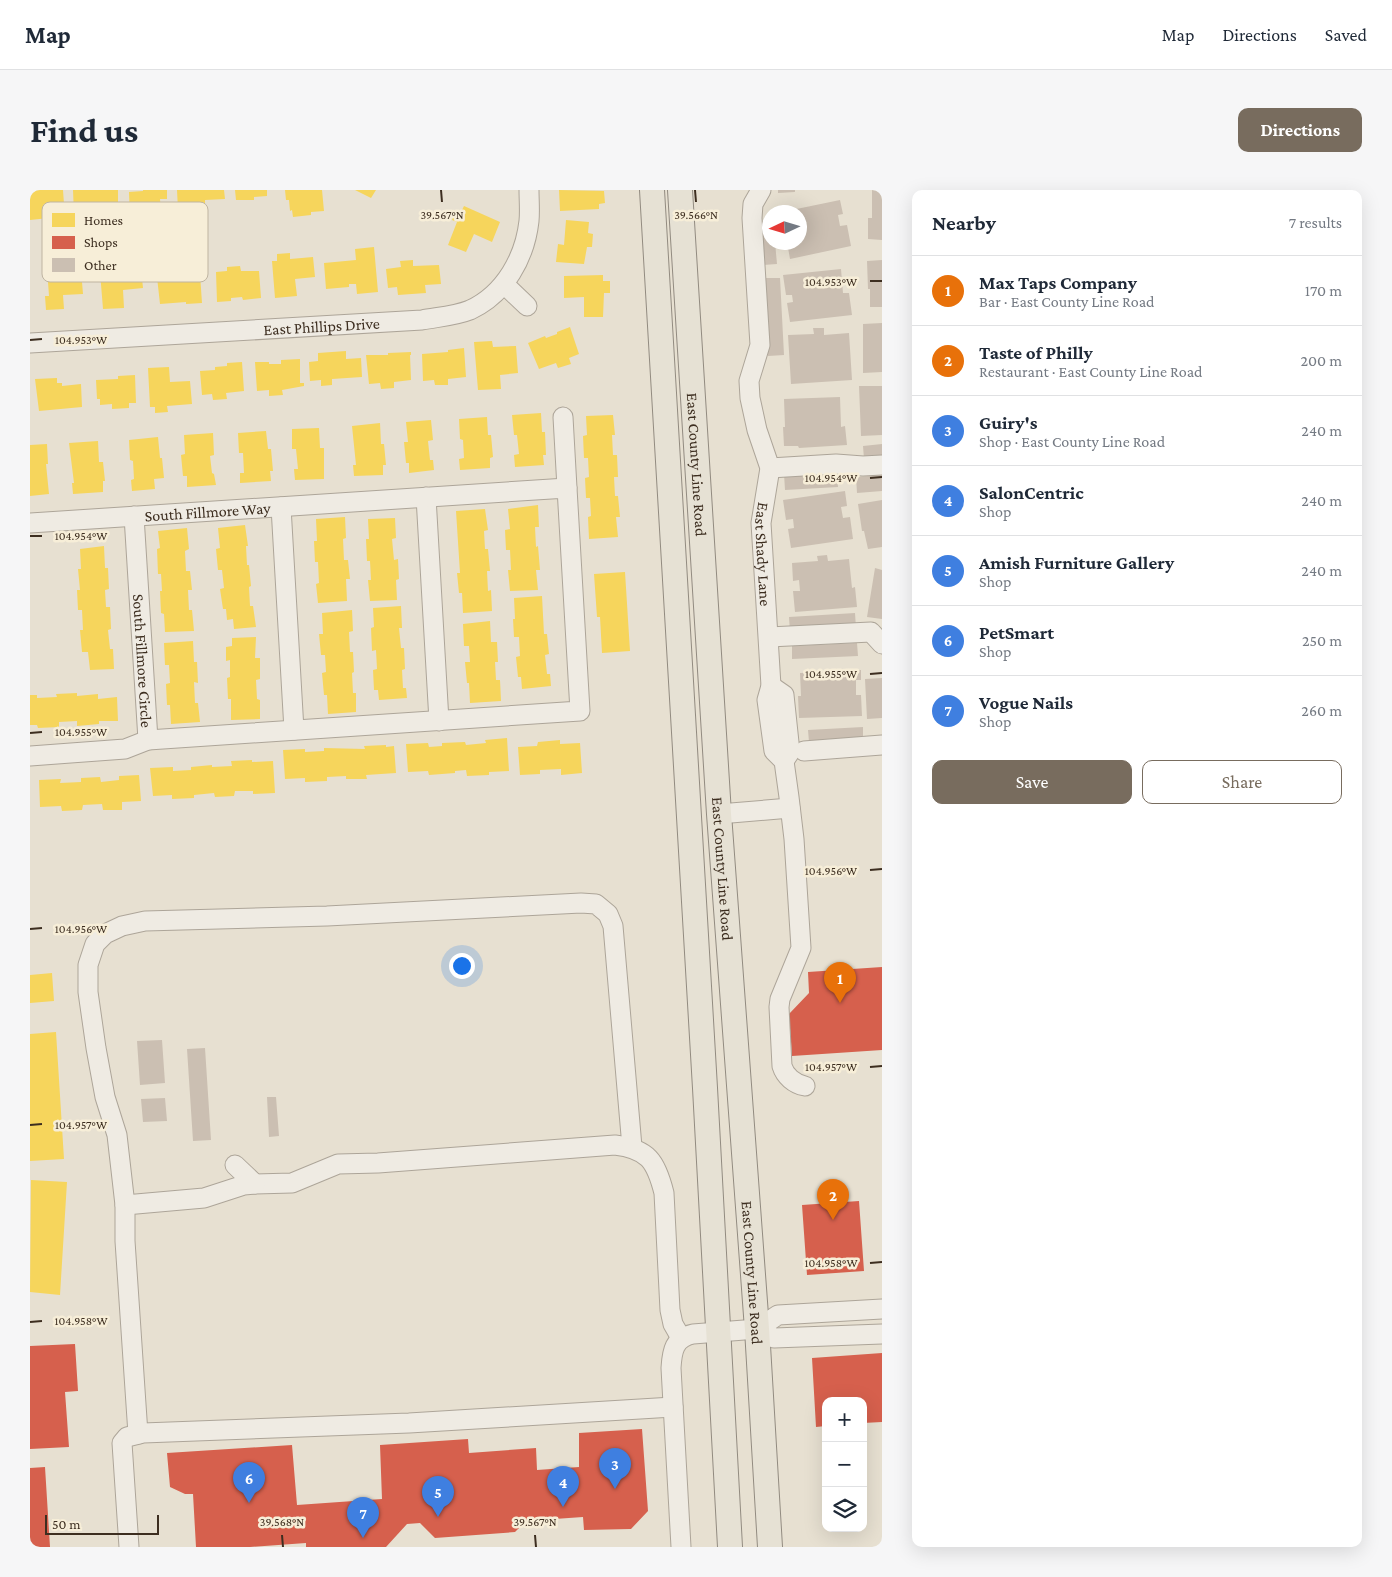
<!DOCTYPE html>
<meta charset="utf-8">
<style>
body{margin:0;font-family:"Crimson Pro",serif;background:#f6f6f7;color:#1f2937}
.controls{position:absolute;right:15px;bottom:15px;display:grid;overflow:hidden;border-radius:10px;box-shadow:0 5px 20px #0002}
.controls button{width:45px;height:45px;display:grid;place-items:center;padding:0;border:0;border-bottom:1px solid #e0e1e3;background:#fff;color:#1f2937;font:25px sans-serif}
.compass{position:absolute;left:732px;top:15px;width:45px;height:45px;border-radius:50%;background:#fff;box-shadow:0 5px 20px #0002;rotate:266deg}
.scale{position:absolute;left:15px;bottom:12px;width:114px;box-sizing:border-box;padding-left:5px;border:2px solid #3d2e20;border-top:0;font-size:14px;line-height:18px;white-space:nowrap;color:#3d2e20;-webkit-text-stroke:4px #f7eed8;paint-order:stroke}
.you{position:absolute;left:431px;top:775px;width:18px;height:18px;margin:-12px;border:4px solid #fff;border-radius:50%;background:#1a73e8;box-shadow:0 0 0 8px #1a73e833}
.badge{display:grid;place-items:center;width:32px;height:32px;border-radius:50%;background:#786c5e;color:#fff;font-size:16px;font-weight:700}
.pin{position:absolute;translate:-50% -41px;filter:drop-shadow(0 1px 2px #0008)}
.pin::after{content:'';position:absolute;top:26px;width:18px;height:15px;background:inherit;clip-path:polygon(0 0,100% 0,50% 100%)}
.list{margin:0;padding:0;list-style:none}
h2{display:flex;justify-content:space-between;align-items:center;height:65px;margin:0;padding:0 20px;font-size:21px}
h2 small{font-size:16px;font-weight:400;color:#747a83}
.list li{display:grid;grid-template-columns:32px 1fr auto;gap:15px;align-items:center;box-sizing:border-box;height:70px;padding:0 20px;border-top:1px solid #e0e1e3}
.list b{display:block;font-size:19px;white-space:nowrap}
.list p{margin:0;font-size:16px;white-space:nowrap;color:#747a83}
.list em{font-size:16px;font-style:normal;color:#747a83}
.actions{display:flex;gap:10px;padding:15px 20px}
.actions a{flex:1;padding:11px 0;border:1px solid #786c5e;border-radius:10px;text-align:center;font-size:18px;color:#786c5e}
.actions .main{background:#786c5e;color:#fff}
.icon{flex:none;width:28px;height:28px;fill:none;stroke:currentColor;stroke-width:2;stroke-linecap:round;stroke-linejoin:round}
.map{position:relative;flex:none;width:852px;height:1357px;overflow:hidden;border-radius:10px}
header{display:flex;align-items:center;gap:30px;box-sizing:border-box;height:70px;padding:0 25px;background:#fff;border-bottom:1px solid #e0e1e3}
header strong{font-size:24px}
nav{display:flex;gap:28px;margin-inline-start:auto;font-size:18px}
.intro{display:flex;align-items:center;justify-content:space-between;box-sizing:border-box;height:120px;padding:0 30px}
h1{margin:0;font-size:35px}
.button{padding:12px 22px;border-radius:10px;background:#786c5e;color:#fff;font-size:18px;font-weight:700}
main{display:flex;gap:30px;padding:0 30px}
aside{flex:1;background:#fff;border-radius:10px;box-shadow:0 5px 20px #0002}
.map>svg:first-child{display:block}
.homes{fill:#f6d55c}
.shops{fill:#d6604d}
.building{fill:#cbbfb2}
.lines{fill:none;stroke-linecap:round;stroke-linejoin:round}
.minor-casing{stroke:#ada599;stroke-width:21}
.major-casing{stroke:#928b80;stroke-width:26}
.minor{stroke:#efebe3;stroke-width:19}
.major{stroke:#e6e1d4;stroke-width:24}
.ticks{fill:none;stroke:#3d2e20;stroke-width:2}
.labels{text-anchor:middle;stroke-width:5;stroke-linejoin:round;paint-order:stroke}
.street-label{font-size:16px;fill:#3d2e20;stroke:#f7eed8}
.key{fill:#f7eed8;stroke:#bfb4a1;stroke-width:1}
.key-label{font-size:14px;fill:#3d2e20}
.ticks-label{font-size:12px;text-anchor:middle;fill:#3d2e20;stroke:#f7eed8;stroke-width:5;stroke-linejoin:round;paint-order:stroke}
</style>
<header>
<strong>Map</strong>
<nav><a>Map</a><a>Directions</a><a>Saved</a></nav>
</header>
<div class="intro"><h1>Find us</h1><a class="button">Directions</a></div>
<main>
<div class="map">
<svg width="852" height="1357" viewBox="0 0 852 1357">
<rect width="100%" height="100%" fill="#e7e0d1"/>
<!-- homes -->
<path class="homes" d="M4,0h29l1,14 -9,2v7h-6v5l-19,2v-29z
M43,0h45v13l-8,1 1,10 -12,1v2l-10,1 -1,-4 -14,1z
M113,0h24v9h-7l2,26 -14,1v-5l-18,-1 -1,-28 14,-1z
M147,0h47l1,9 -20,1v7l-27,3z
M205,0h32v6l-13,1v3h-18z
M255,0h37l2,21 -13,1v3l-18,2 -1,-7 -2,1 -1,-11h-3z
M325,0h21l-5,8z
M529,0l45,1 1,12 -6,1v5l-39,2z
M434,16l36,16 -8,20 -18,-8 -8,18 -18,-7 9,-23 -5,-2 4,-10 5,2z
M536,30l23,2 -1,11 5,1 -1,13h-5l-3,17 -28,-2 2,-18 6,1z
M344,57l4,45 -21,2 -1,-10h-7v3l-23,2 -2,-26 32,-3 -1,-11z
M260,63v6l23,-2 2,20 -20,2 2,17 -22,2 -3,-37h5v-7z
M383,70v6l26,-1 2,19 -16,1 1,8 -28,2 -1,-8 -9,1 -2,-19 15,-2 -1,-6z
M88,74v6l23,-1 2,19 -20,2 1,18 -21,1 -3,-37 5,-1v-6z
M210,76l1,5h18l2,27 -18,2 -1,-3 -11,1v3l-14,1 -1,-30 11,-1v-4z
M27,77l1,4h2v-3h5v3l16,-1 2,24 -20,1 1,14 -18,1 -1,-14h4l-2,-28z
M151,79v6l19,-1 2,29 -16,1v-2l-26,2 -3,-27 12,-1 -1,-6z
M573,85v6h7v12h-6l-1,24h-19v-20l-20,1v-22z
M540,137l9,27 -10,4 2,6 -13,4 -2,-5 -17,6 -11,-26 17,-7 1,2 11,-4v-2z
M462,151l1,6 23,-1 2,27 -18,2 1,14 -23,1 -4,-48z
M434,158l2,29 -18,2v6h-13l-1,-5 -11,1 -1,-27 26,-2v-2z
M316,161v8l15,-1 1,19 -30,2v6l-11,1v-6l-11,1 -1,-19 9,-1v-8z
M381,162v3h-1l1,25 -17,2v6l-13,1 -1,-6 -11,1 -3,-29h22v-2z
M270,169v24h4v3l-22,4 1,5 -14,1v-6l-12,1 -2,-29h14v2h12v-4z
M212,172l2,29 -18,2 1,6 -14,1 -1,-6 -10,1 -2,-24 15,-1v-3l12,-1v-3z
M139,177l1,15 20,-1 2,23 -25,2 1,6 -13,1v-6h-5l-2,-39z
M105,185l1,28h-7v5l-17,1v-5l-12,1v-6h-3l-1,-19 22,-1v-3z
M27,188v5h5v3l19,-2 1,23 -43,4 -4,-32z
M511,223l1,19h3l1,23h-3l1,10 -29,2 -1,-12 5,-1 -2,-19h-3l-2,-20z
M583,225l2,20h-3l1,20h4l1,22h-4l1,19h3l2,21h-4l2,20 -29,2 -1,-22 3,-1 -1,-18h-4l-1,-20 4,-1 -1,-19h-4l-1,-22 4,-1 -1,-19z
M457,227l1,18h3l2,22 -3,1v10l-30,2 -1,-11 5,-1 -1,-18 -3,-1 -1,-20z
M401,230l2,20 -5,1 2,19h3l1,10 -25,3v-10h-3l-2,-21h4l-2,-20z
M350,233l1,21h3l2,21h-3v10l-29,1 -1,-11h3l-4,-39z
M289,238l1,20h4v31l-29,1 -1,-11h4l-2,-20h-4v-20z
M236,241l2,18h3l2,22h-3l1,10 -31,2v-10h4l-1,-20h-4l-1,-20z
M183,243l1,22 -4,1 2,17 2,1 2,11 -29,2v-11h-4l-2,-21 4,-1 -1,-19z
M128,247l2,21h2l2,20 -10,1 1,10 -23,2 -1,-11 3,-1 -1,-18 -3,-1 -1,-20z
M68,251l1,21h4l2,19h-2v11l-30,2 -1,-11h2l-5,-40z
M17,254l1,20h-2l3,30 -19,2v-51z
M508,315l1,22h-4l1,20 2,-1 2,24h-4l2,20 -28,1 -2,-21h3l-1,-20h-4l-1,-20 5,-1 -2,-20z
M455,319l3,21 -4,1 1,18h3l2,22h-3l1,20 3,-1 1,21 -29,2 -1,-20h-3l-2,-20h3l-4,-62z
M315,327l1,21 -3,1 1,21h4l2,19h-4l1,22 -29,2 -2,-19 3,-1 -1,-21h-3l-1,-21h3l-1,-22z
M365,328l1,20 -4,1 2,21 4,-1 1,20 -3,1 1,20 -27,1 -2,-21h3l-1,-19h-3l-1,-22h3l-1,-20z
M215,335l3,21h-2l1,19h2l2,21 -2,1 1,19h3l3,21 -22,2 -1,-10 -6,1 -1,-11h-3l-3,-20 4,-1 -2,-18h-4l-2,-21 4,-1 -2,-20z
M157,338l2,21 -4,2 1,20h4l2,19h-4l1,20h3l2,21 -29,1 -1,-18 -3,-1 -1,-22h2l-1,-17h-3l-1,-25 3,-1 -2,-17z
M74,356l1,22h3l1,21 -4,1 1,17h4l1,22 -3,1 2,19h3l1,20 -24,1 -2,-18h-6l-2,-22h3l-1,-20h-4l-1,-20h3l-2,-21h3l-1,-20z
M595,382l5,79 -28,2 -2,-36h-3l-3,-43z
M512,406l2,38h3l2,20 -4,1 2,19h3l1,12 -29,3 -1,-12h-3l-2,-20 4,-1 -1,-19h-5l-1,-18h2l-1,-21z
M371,416l1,22h-3l2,20h3l1,21 -3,1 1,18h3l1,10 -28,2 -1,-10h-4l-1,-20 4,-1 -1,-19 -4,1 -1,-23 3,-1 -1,-19z
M322,420l1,21 -4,1 1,20h3l1,20 -2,1 1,20h3v19l-28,2 -1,-19h-3l-2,-22 4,-1 -1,-17h-4l-2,-21h4l-1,-21z
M460,431l1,21h6l1,20h-3l1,18h4l1,21 -31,2 -1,-20h-2l-2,-21h5l-1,-16h-5l-1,-22z
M226,447l-1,21h5v21l-4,1 1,19 3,1v19l-29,1v-21h-3l-1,-21 3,-1v-17l-4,1v-14l6,-1v-8z
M163,451l1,21h3l1,21 -4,-1 1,21h3l2,19 -29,2 -1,-19h-3l-1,-21 4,-1 -1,-18h-4l-1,-22z
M47,503v3l21,-2v5l19,-2 1,24h-19v3l-22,2v-5l-18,1v5l-21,1 -1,-3h-7v-30h7v3l20,-1 -1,-3z
M477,548l2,33 -20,1v3l-22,1 -1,-6 -11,1v2l-26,2 -1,-4 -20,1 -2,-28 22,-1 1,4 13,-1v-3l23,-1 1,3 20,-2 -1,-3z
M530,550v4l20,-1 2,30 -21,2v-6l-21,1v4l-20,1 -2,-28 19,-1 1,-4z
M356,555v2l8,-1 2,27 -30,2 1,4h-21v-3l-19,1v4l-22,1v-4l-20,1 -2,-29 22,-1v3l19,-1v-3l41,1 -1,-3z
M222,570v2l21,-1 2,32 -22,1v-3h-18l-1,5 -19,1 -1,-4 -20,2v3l-22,1v-4l-19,1 -3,-28 23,-1v4l18,-1v-3l21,-2v2l20,-1 -1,-5z
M109,585l2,26 -19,1v8h-19l-1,-6 -19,1 -1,5 -20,1 -1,-5 -21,1 -1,-27 22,-1 -1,4 21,-1v-4l19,-1 1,5 18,-2v-4z
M22,783l2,28 -24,2v-28z
M26,842l8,127 -34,2v-127z
M1,990l36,2 -7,113 -30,-3z"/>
<!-- shops -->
<path class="shops" d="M852,777v83l-90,6 -3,-42 20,-21 -1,-21z
M829,1011l5,70 -57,4 -5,-70z
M45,1154l3,47 -13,1 4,55 -39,2v-103z
M852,1163v69l-19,1v-22h-37v25l-10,1 -4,-69z
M612,1239l6,82 -17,18 -47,1 -1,-13 -57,4 -11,11 -80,6 -15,-15 -13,1 -21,23h-80v-4l-56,4h-54l-3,-53h-8l-15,-7 -3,-34 125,-8 5,60 85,-6 -2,-54 88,-6 1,14 67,-5 1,22 42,-3v-34z
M15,1277l5,80h-20v-79z"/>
<!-- building -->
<path class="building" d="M748,0h17v2l-17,1z
M842,0l10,1v49l-14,-1v-21h4z
M810,10l3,14 -5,1 2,11 7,-1 4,21 -61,13 -3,-17h12v-30h-17z
M739,41v11h6l2,22 -14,1 -3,-33z
M852,70v47h-12v-18h-2l-1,-28z
M811,79l2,24h6l3,22 -62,7 -3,-19 6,-1 -1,-7h-6l-3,-20z
M734,88h16l4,77 -16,1z
M852,133v49l-19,1v-49z
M783,138h11v7l25,-2 3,47 -61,4 -3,-49 26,-1z
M829,196h23v49l-21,1z
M810,207l1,30 4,-1 2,19 -48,3 -1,-2h-14l-1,-19h2l-1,-28z
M852,254v13l-18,2 -1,-13z
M807,281l1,16 -53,3 -1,-16z
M852,285v16l-25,2 -1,-16z
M815,301l2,15 -6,1 2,11 7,-1 3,22 -62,9 -3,-19 6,-1 -1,-9 -7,1 -3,-20z
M852,310v47l-14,2 -4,-18h-2l-4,-27z
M797,365l1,6 21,-2 3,29 3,-1 2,20 -62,5 -2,-21h7l-1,-11 -6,1 -1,-18 26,-2 -1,-5z
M845,378l7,2v49l-15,-2z
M825,423l1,15 -66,4 -1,-15z
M827,453l1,13 -66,3v-13z
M831,480v10h-5v15h5l1,21 -63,2 -1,-22h3l-1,-23z
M852,488v40l-15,1 -2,-40z
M833,537v12l-54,3 -1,-12z
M132,850l3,43 -25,2 -3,-44z
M175,858l6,92 -18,1 -6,-92z
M237,907h9l3,39 -10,1z
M135,908l2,23 -24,1 -2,-23z"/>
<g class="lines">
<!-- minor casing -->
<g class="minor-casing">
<g id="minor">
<path id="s1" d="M731,0l-8,14 -1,14 8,127 -11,36 1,17 7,32 13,38 -9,55 10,163 -4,14 7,51 10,10 5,36 5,42 7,109 -21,51 -1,8 3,59c3,10 12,18 23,20"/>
<path d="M474,94l23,22"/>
<path id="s2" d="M0,153l392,-23c16,-3 33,-4 48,-10 35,-16 55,-53 59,-89 1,-10 0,-21 0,-31"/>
<path d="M533,227l4,71"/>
<path d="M740,278l66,-4 27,2 19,-1"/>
<path d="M396,307l13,224"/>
<path d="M251,317l13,223"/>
<path id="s3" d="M104,326l14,224"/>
<path id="s4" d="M0,333l537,-35 13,223 -432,29 -23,9 -95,7"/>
<path d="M739,447l102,-5 11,12"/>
<path d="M741,496l13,9 6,57 -6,9"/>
<path d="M774,561l78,-6"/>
<path d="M689,624l71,-6"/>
<path d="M205,975l20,19 37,-1 46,-19 40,-1 237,-18c33,4 41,16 49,48l6,117 3,14 8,14"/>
<path d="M95,1015l-8,-70 -12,-38 -9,-49 -8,-56v-27l7,-21 10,-10 17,-8 23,-5 182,-5 254,-13 15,1 12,10 5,12 19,221"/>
<path d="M727,1139l17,9 108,-4"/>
<path d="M108,1244l-13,-193v-36l79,-7 40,-13 11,-1"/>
<path d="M99,1357l-7,-104 5,-6 16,-4 266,-10 264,-16"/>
<path d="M651,1357l-10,-179c1,-17 3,-30 22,-34l64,-5 21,-14 104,-6"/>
</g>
</g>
<!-- major casing -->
<g class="major-casing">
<g id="major">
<path d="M622,0l53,898 25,459"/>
<path id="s5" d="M650,0l39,624 38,515 13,218"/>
</g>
</g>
<!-- minor -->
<use href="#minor" class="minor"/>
<!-- major -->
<use href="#major" class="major"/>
</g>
<!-- ticks -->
<path class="ticks" d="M411,0l1,12M665,0l1,12M840,91h12M0,150l12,-1M840,288l12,-1M0,346h12M840,484l12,-1M0,543l12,-1M840,680l12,-1M0,739l12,-1M840,877l12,-1M0,935l12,-1M840,1073l12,-1M0,1132l12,-1M252,1345l1,12M505,1345l1,12"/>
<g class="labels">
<!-- street labels -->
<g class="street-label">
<text dy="6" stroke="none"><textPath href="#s2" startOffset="292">East Phillips Drive</textPath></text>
<text dy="6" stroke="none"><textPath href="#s5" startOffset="275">East County Line Road</textPath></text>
<text dy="6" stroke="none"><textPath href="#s4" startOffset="178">South Fillmore Way</textPath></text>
<text dy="6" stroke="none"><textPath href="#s1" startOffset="372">East Shady Lane</textPath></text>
<text dy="6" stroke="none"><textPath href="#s3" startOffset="145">South Fillmore Circle</textPath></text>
<text dy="6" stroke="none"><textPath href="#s5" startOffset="680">East County Line Road</textPath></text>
<text dy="6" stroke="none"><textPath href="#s5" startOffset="1085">East County Line Road</textPath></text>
</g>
</g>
<!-- legend -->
<rect x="12" y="12" width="166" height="80" rx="8" class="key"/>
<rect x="22" y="23" width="23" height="14" fill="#f6d55c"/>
<rect x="22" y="46" width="23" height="13" fill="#d6604d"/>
<rect x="22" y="68" width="23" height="14" fill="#cbbfb2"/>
<g class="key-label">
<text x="54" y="35">Homes</text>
<text x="54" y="57">Shops</text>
<text x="54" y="80">Other</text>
</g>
<g class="ticks-label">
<text x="412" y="29">39.567°N</text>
<text x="666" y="29">39.566°N</text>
<text x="801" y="96">104.953°W</text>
<text x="51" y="154">104.953°W</text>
<text x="801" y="292">104.954°W</text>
<text x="51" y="350">104.954°W</text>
<text x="801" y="488">104.955°W</text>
<text x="51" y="546">104.955°W</text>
<text x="801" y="685">104.956°W</text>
<text x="51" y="743">104.956°W</text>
<text x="801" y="881">104.957°W</text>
<text x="51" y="939">104.957°W</text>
<text x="801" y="1077">104.958°W</text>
<text x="51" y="1135">104.958°W</text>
<text x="252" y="1336">39.568°N</text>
<text x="505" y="1336">39.567°N</text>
</g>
</svg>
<div class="controls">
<button>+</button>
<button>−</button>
<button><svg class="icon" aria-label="layers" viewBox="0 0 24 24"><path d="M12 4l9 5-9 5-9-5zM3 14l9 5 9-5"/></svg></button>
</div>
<svg class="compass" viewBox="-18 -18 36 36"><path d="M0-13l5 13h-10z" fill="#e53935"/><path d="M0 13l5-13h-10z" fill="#747a83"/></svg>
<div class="scale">50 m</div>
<div class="you"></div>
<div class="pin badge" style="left:810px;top:813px;background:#e8710a">1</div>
<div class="pin badge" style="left:803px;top:1030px;background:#e8710a">2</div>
<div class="pin badge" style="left:585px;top:1299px;background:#3f7fe0">3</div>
<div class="pin badge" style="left:533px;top:1317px;background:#3f7fe0">4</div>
<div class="pin badge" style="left:408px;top:1327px;background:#3f7fe0">5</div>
<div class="pin badge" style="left:219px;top:1313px;background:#3f7fe0">6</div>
<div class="pin badge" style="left:333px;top:1348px;background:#3f7fe0">7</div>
</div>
<aside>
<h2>Nearby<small>7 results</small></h2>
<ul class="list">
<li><span class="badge" style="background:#e8710a">1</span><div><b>Max Taps Company</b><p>Bar · East County Line Road</p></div><em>170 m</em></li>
<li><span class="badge" style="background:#e8710a">2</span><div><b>Taste of Philly</b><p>Restaurant · East County Line Road</p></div><em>200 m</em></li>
<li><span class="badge" style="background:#3f7fe0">3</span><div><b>Guiry's</b><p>Shop · East County Line Road</p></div><em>240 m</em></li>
<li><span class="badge" style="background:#3f7fe0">4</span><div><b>SalonCentric</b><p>Shop</p></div><em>240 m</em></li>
<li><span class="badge" style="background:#3f7fe0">5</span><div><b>Amish Furniture Gallery</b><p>Shop</p></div><em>240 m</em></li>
<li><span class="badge" style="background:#3f7fe0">6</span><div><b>PetSmart</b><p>Shop</p></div><em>250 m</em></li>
<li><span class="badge" style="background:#3f7fe0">7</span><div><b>Vogue Nails</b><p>Shop</p></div><em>260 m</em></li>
</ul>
<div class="actions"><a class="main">Save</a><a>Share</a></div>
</aside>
</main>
